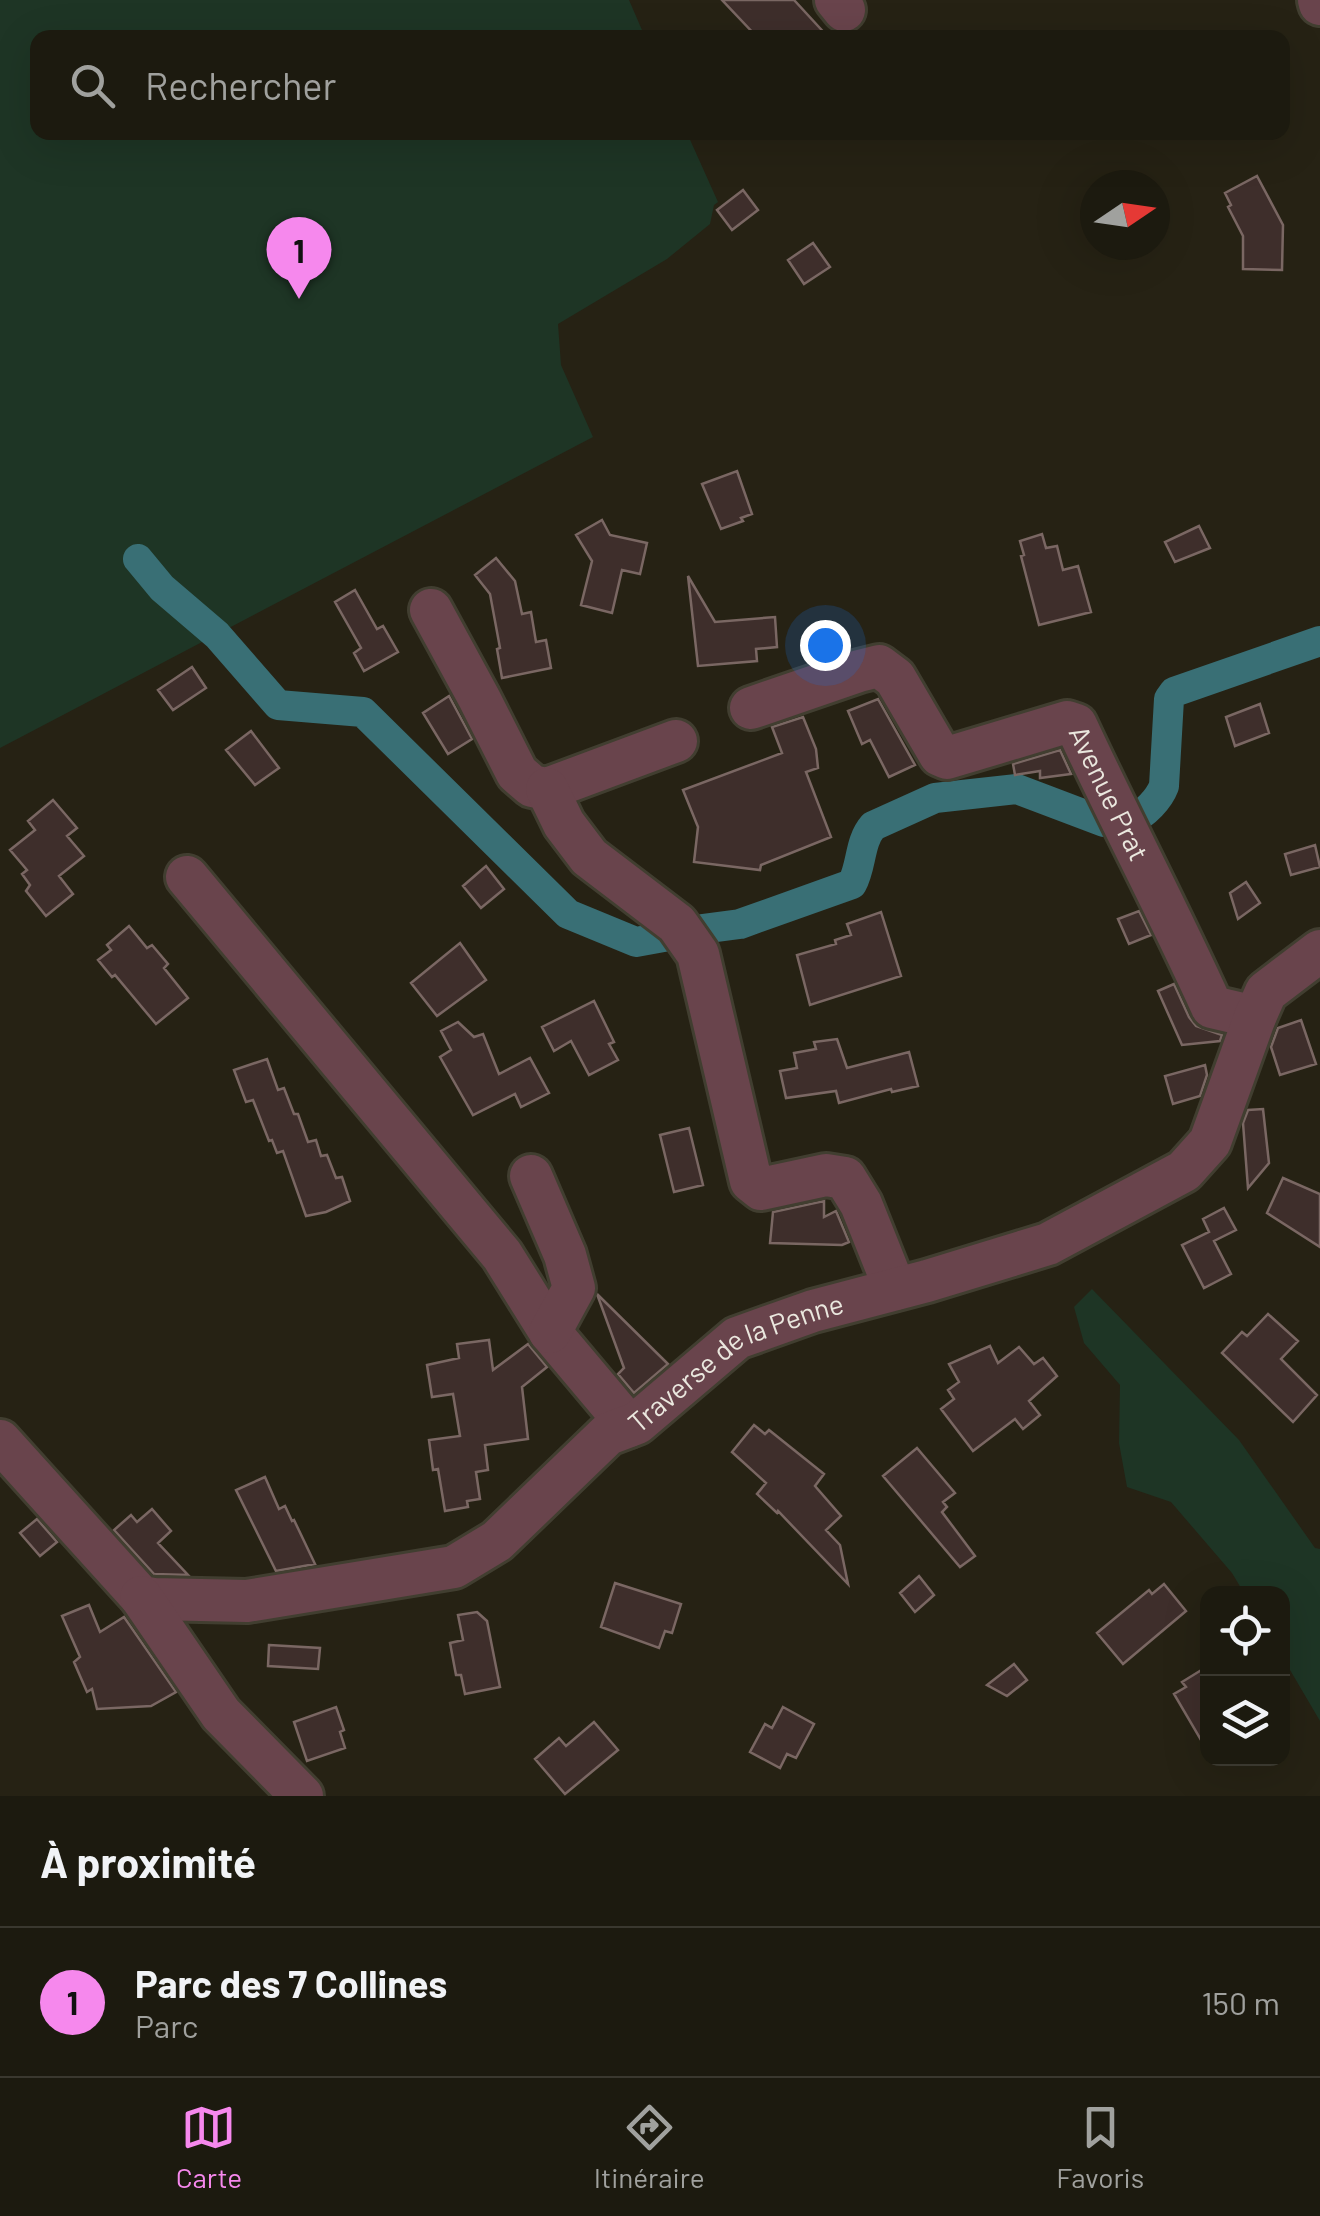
<!DOCTYPE html>
<html lang="fr">
<meta charset="utf-8">
<style>
body{margin:0;font-family:Barlow,sans-serif;background:#252318;color:#f1f3f6}
.controls{position:absolute;right:30px;bottom:30px;display:grid;overflow:hidden;border-radius:20px;box-shadow:0 10px 40px #0002}
.controls button{width:90px;height:90px;display:grid;place-items:center;padding:0;border:0;border-bottom:2px solid #3a382f;background:#1c1a0f;color:#f1f3f6;font:50px sans-serif}
.compass{position:absolute;left:1080px;top:170px;width:90px;height:90px;border-radius:50%;background:#1c1a0f;box-shadow:0 10px 40px #0002;rotate:77deg}
.you{position:absolute;left:825px;top:645px;width:35px;height:35px;margin:-25px;border:8px solid #fff;border-radius:50%;background:#1a73e8;box-shadow:0 0 0 15px #1a73e833}
.badge{display:grid;place-items:center;width:65px;height:65px;border-radius:50%;background:#f688ed;color:#111;font-size:32px;font-weight:700}
.pin{position:absolute;translate:-50% -82px;filter:drop-shadow(0 2px 5px #0008)}
.pin::after{content:'';position:absolute;top:52px;width:35px;height:30px;background:inherit;clip-path:polygon(0 0,100% 0,50% 100%)}
.list{margin:0;padding:0;list-style:none}
h2{display:flex;justify-content:space-between;align-items:center;height:130px;margin:0;padding:0 40px;font-size:42px}
h2 small{font-size:32px;font-weight:400;color:#a0a19e}
.list li{display:grid;grid-template-columns:65px 1fr auto;gap:30px;align-items:center;box-sizing:border-box;height:150px;padding:0 40px;border-top:2px solid #3a382f}
.list b{display:block;font-size:38px;white-space:nowrap}
.list p{margin:0;font-size:32px;white-space:nowrap;color:#a0a19e}
.list em{font-size:32px;font-style:normal;color:#a0a19e}
.icon{flex:none;width:55px;height:55px;fill:none;stroke:currentColor;stroke-width:2;stroke-linecap:round;stroke-linejoin:round}
.map{position:relative;flex:none;width:1320px;height:1796px;overflow:hidden}
.search{position:absolute;background:#1c1a0f;box-shadow:0 10px 40px #0002;left:30px;right:30px;top:30px;height:110px;display:flex;align-items:center;gap:25px;box-sizing:border-box;padding:0 35px;border-radius:20px;color:#a0a19e;font-size:38px}
.sheet{height:280px;background:#1c1a0f}
nav{display:flex;justify-content:space-around;align-items:center;box-sizing:border-box;height:140px;border-top:2px solid #3a382f;background:#1c1a0f;font-size:28px;color:#a0a19e}
nav a{display:grid;justify-items:center;gap:5px}
nav .on{color:#f688ed}
.map>svg:first-child{display:block}
.green{fill:#1e3525}
.lines{fill:none;stroke-linecap:round;stroke-linejoin:round}
.canal{stroke:#396f75;stroke-width:30}
.building{fill:#3e2e2b;stroke:#7a6763;stroke-width:2.5}
.minor-casing{stroke:#413e30;stroke-width:48}
.minor{stroke:#69444c;stroke-width:42}
.labels{text-anchor:middle;stroke-width:9;stroke-linejoin:round;paint-order:stroke}
.street-label{font-size:28px;fill:#eae7de;stroke:#1d180b}
</style>
<div class="map">
<svg width="1320" height="1796" viewBox="0 0 1320 1796">
<rect width="100%" height="100%" fill="#262214"/>
<!-- green -->
<path class="green" d="M0,0h629l16,37 -607,1v94l649,1 31,69 -4,3 -4,19 -43,35 -109,65 3,41 32,72 -593,311z
M1092,1289l147,151 76,108 5,1v172l-37,-63 -1,-64 -38,-1 -12,-20 -61,-71 -44,-15 -8,-44 1,-58 -36,-42 -10,-36z"/>
<g class="lines">
<!-- canal -->
<path class="canal" d="M138,559l24,29 55,47 61,70 85,7 205,202 68,28 33,-6
M1132,819c13,-5 27,-20 32,-33l5,-87 5,-7 146,-51
M702,929l38,-5 112,-40c10,-18 7,-42 21,-58l62,-28 82,-9 87,33"/>
</g>
<!-- building -->
<path class="building" d="M722,0h72l35,38h-71z
M1257,176l26,49 -1,45 -39,-1v-33l-15,-29 3,-2 -6,-12z
M743,190l15,20 -26,20 -15,-20z
M813,243l17,24 -26,17 -16,-24z
M737,471l15,43 -11,4 2,3 -22,8 -19,-45z
M602,520l8,15 37,8 -7,31 -18,-4 -10,43 -31,-8 11,-44 -16,-26z
M1199,526l11,22 -35,14 -10,-20z
M1042,534l4,14 11,-2 6,24 15,-4 13,46 -52,13 -18,-69 3,-1 -4,-14z
M496,558l19,23 7,33 9,-2 5,30 10,-2 5,28 -49,10 -5,-29 3,-1 -10,-54 -15,-19z
M688,576l27,46 60,-5 2,30 -21,2 1,12 -59,5z
M355,590l22,39 6,-3 15,26 -34,19 -10,-18 7,-5 -26,-46z
M192,667l14,21 -33,22 -15,-20z
M449,696l23,43 -24,15 -25,-41z
M878,699l37,66 -26,12 -19,-37 -8,4 -14,-33z
M1260,704l9,29 -34,13 -9,-29z
M803,717l13,32 2,19 -12,4 25,65 -70,28 -1,5 -66,-8 4,-35 -15,-37 99,-37 -10,-26z
M251,731l28,37 -24,17 -29,-35z
M1060,750l11,24 -31,4v-7l-25,4 -2,-11z
M53,800l24,28 -10,8 17,20 -25,20 14,18 -27,22 -20,-25 4,-6 -8,-11 5,-4 -17,-20 25,-20 -7,-9z
M1315,845l5,22 -29,8 -6,-21z
M486,866l18,23 -23,19 -18,-22z
M1246,882l14,21 -22,16 -8,-26z
M1139,911l12,24 -22,9 -11,-25z
M881,912l20,64 -91,29 -13,-50 39,-11 -1,-4 16,-5 -4,-11z
M129,926l18,22 5,-3 16,19 -4,4 24,30 -32,26 -41,-49 -3,2 -14,-17 13,-10 -4,-5z
M460,943l26,37 -49,36 -26,-33z
M1174,984l15,33 7,9 26,9 -2,6 -38,4 -24,-54z
M594,1001l20,41 -5,2 9,16 -29,15 -18,-34 -17,10 -12,-24z
M1301,1020l15,44 -36,11 -9,-28 7,-19z
M458,1022l16,15 9,-3 16,40 31,-16 19,35 -28,14 -6,-13 -42,21 -33,-58 11,-7 -10,-19z
M837,1039l10,29 62,-16 9,34 -26,6 -1,-3 -52,14 -3,-12 -50,7 -6,-27 17,-3 -3,-15 22,-4 -2,-7z
M267,1059l11,31 6,-2 10,26h4l10,28 8,-2 5,16 6,-1 9,23 6,-1 8,24 -24,11 -20,4 -23,-65 -6,2 -5,-13 -3,1 -16,-41 -7,2 -12,-32z
M1205,1065l2,10 -7,21 -27,8 -8,-28z
M1263,1109l6,54 -21,25 -5,-65 5,-13z
M689,1128l14,57 -29,7 -14,-57z
M1283,1178l37,16v53l-53,-34z
M824,1201v16l12,-6 13,31 -7,3 -72,-2 3,-31z
M1224,1208l12,22 -22,11 17,33 -27,14 -22,-43 27,-13 -6,-13z
M597,1294l71,70 -34,29 -16,-19 6,-6z
M1268,1314l30,27 -17,18 36,36 -24,27 -71,-69 20,-21 5,4z
M489,1340l4,30 35,-26 19,23 -25,20 6,52 -43,6 3,25 -12,2 4,27 -13,2 1,6 -23,4 -7,-42 -5,1 -4,-30 31,-4 -7,-42 -21,3 -5,-32 32,-7 -2,-14z
M990,1346l8,17 21,-16 15,17 9,-6 14,18 -28,25 11,14 -17,14 -8,-10 -42,32 -32,-42 13,-10 -6,-9 11,-8 -10,-18z
M754,1425l11,9 4,-4 55,44 -9,12 26,30 -15,14 14,15 8,39 -70,-73 -1,2 -20,-19 9,-11 -34,-31z
M917,1448l38,45 -12,9 4,5 -5,5 33,44 -15,11 -77,-91z
M265,1477l14,32 6,-3 7,15 2,-1 21,44 -39,7 -40,-81z
M152,1509l19,22 -13,12 30,32 -34,-1 -40,-44 17,-15 6,7z
M37,1519l20,23 -17,14 -20,-23z
M919,1576l15,19 -19,17 -15,-19z
M615,1583l66,21 -9,29 -7,-2 -6,17 -58,-21z
M1164,1584l22,27 -63,53 -26,-31 52,-43 3,4z
M89,1605l11,27 24,-15 52,75 -25,14 -54,3 -5,-20 -5,3 -13,-30 6,-5 -18,-41z
M477,1612l10,9 13,66 -35,7 -4,-19h-5l-6,-32 13,-3 -5,-25z
M269,1645l51,3 -2,21 -50,-3z
M1014,1664l13,16 -20,16 -20,-11z
M1208,1666v86l-34,-58 12,-7 -4,-5z
M336,1707l8,23 -4,2 5,16 -38,13 -13,-39z
M783,1707l31,17 -18,34 -9,-4 -7,14 -30,-16 15,-28 7,4z
M594,1722l24,28 -53,44 -30,-35 24,-21 7,8z"/>
<g class="lines">
<!-- minor casing -->
<g class="minor-casing">
<g id="minor">
<path d="M836,0l8,10"/>
<path d="M1319,0l1,4"/>
<path d="M431,610l48,88 38,75 15,13 15,3 129,-48"/>
<path id="s1" d="M751,708l108,-37 20,-5 16,12 45,77 7,3 120,-36 9,3c44,95 93,187 136,282l43,10"/>
<path d="M547,789l17,35 25,33 88,67 21,30 53,227 10,8 65,-14 19,3 16,26 34,85"/>
<path d="M187,877l315,378 48,77 79,94"/>
<path d="M531,1176l34,79 9,33 -24,44"/>
<path id="s2" d="M0,1441l141,156 13,2 93,2 207,-34 43,-26 111,-107 29,-11 100,-85 76,-27 114,-30 121,-37 136,-73 26,-29 45,-125 11,-25 54,-41"/>
<path d="M141,1597l80,117 81,82"/>
</g>
</g>
<!-- minor -->
<use href="#minor" class="minor"/>
</g>
<g class="labels">
<!-- street labels -->
<g class="street-label">
<text dy="10" stroke="none"><textPath href="#s1" startOffset="462">Avenue Prat</textPath></text>
<text dy="10" stroke="none"><textPath href="#s2" startOffset="880">Traverse de la Penne</textPath></text>
</g>
</g>
</svg>
<div class="controls">
<button><svg class="icon" aria-label="locate" viewBox="0 0 24 24"><circle cx="12" cy="12" r="6"/><path d="M12 2v4M12 18v4M2 12h4M18 12h4"/></svg></button>
<button><svg class="icon" aria-label="layers" viewBox="0 0 24 24"><path d="M12 4l9 5-9 5-9-5zM3 14l9 5 9-5"/></svg></button>
</div>
<svg class="compass" viewBox="-18 -18 36 36"><path d="M0-13l5 13h-10z" fill="#e53935"/><path d="M0 13l5-13h-10z" fill="#a0a19e"/></svg>
<div class="you"></div>
<div class="pin badge" style="left:299px;top:299px">1</div>
<div class="search"><svg class="icon" aria-label="search" viewBox="0 0 24 24"><circle cx="10" cy="10" r="6"/><path d="M15 15l6 6"/></svg>Rechercher</div>
</div>
<section class="sheet">
<h2>À proximité<small></small></h2>
<ul class="list">
<li><span class="badge">1</span><div><b>Parc des 7 Collines</b><p>Parc</p></div><em>150 m</em></li>
</ul>
</section>
<nav>
<a class="on"><svg class="icon" aria-label="map" viewBox="0 0 24 24"><path d="M3 6l6-2 6 2 6-2v14l-6 2-6-2-6 2zM9 4v14M15 6v14"/></svg>Carte</a>
<a><svg class="icon" aria-label="directions" viewBox="0 0 24 24"><path d="M12 3l9 9-9 9-9-9zM9 14v-3h6M13 9l2 2-2 2"/></svg>Itinéraire</a>
<a><svg class="icon" aria-label="saved" viewBox="0 0 24 24"><path d="M7 4h10v16l-5-4-5 4z"/></svg>Favoris</a>
</nav>
